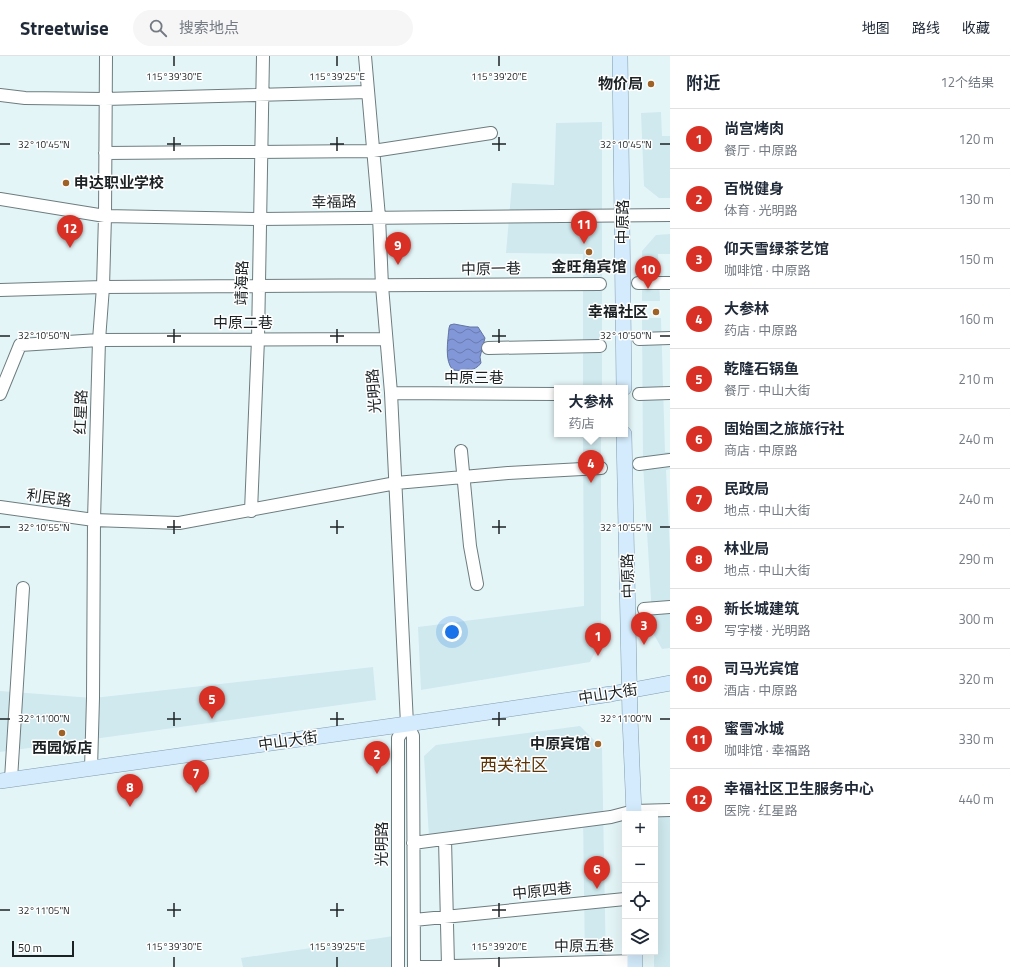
<!DOCTYPE html>
<html lang="zh">
<meta charset="utf-8">
<style>
body{margin:0;font-family:"Titillium Web","Noto Sans SC",sans-serif;background:#f6f6f7;color:#1f2937}
.controls{position:absolute;right:12px;bottom:12px;display:grid;overflow:hidden;border-radius:0px;box-shadow:0 4px 16px #0002}
.controls button{width:36px;height:36px;display:grid;place-items:center;padding:0;border:0;border-bottom:1px solid #e0e1e3;background:#fff;color:#1f2937;font:20px sans-serif}
.scale{position:absolute;left:12px;bottom:10px;width:62px;box-sizing:border-box;padding-left:4px;border:2px solid #1c2224;border-top:0;font-size:11px;line-height:14px;white-space:nowrap;color:#1c2224;-webkit-text-stroke:3px #fff;paint-order:stroke}
.you{position:absolute;left:452px;top:576px;width:14px;height:14px;margin:-10px;border:3px solid #fff;border-radius:50%;background:#1a73e8;box-shadow:0 0 0 6px #1a73e833}
.badge{display:grid;place-items:center;width:26px;height:26px;border-radius:50%;background:#d93025;color:#fff;font-size:13px;font-weight:700}
.pin{position:absolute;translate:-50% -33px;filter:drop-shadow(0 1px 2px #0008)}
.pin::after{content:'';position:absolute;top:21px;width:14px;height:12px;background:inherit;clip-path:polygon(0 0,100% 0,50% 100%)}
.popup{position:absolute;left:554px;top:329px;width:74px;height:52px;box-sizing:border-box;display:grid;place-content:center;border-radius:0px;background:#fff;filter:drop-shadow(0 1px 3px #0005);font-size:13px;white-space:nowrap;color:#747a83}
.popup b{font-size:15px;color:#1f2937}
.popup::after{content:'';position:absolute;left:50%;top:100%;margin-left:-8px;border:8px solid transparent;border-top-color:#fff}
.list{margin:0;padding:0;list-style:none}
h2{display:flex;justify-content:space-between;align-items:center;height:52px;margin:0;padding:0 16px;font-size:17px}
h2 small{font-size:13px;font-weight:400;color:#747a83}
.list li{display:grid;grid-template-columns:26px 1fr auto;gap:12px;align-items:center;box-sizing:border-box;height:60px;padding:0 16px;border-top:1px solid #e0e1e3}
.list b{display:block;font-size:15px;white-space:nowrap}
.list p{margin:0;font-size:13px;white-space:nowrap;color:#747a83}
.list em{font-size:13px;font-style:normal;color:#747a83}
.icon{flex:none;width:22px;height:22px;fill:none;stroke:currentColor;stroke-width:2;stroke-linecap:round;stroke-linejoin:round}
.map{position:relative;flex:none;width:670px;height:911px;overflow:hidden}
header{display:flex;align-items:center;gap:24px;box-sizing:border-box;height:56px;padding:0 20px;background:#fff;border-bottom:1px solid #e0e1e3}
header strong{font-size:19px}
nav{display:flex;gap:22px;margin-inline-start:auto;font-size:14px}
.search{width:280px;height:36px;background:#f6f6f7;display:flex;align-items:center;gap:10px;box-sizing:border-box;padding:0 14px;border-radius:22px;color:#747a83;font-size:15px}
main{display:flex}
aside{flex:1;background:#fff}
.map>svg:first-child{display:block}
.built{fill:#cfe9ee}
.water{fill:url(#water-waves);stroke:#6374a2}
.lines{fill:none;stroke-linecap:round;stroke-linejoin:round}
.minor-casing{stroke:#6d7c7f;stroke-width:14}
.major-casing{stroke:#809caf;stroke-width:16}
.minor{stroke:#fff;stroke-width:12}
.major{stroke:#d3ebfc;stroke-width:15}
.ticks{fill:none;stroke:#1c2224;stroke-width:1.5}
.poi-dot{fill:#9f6226;stroke:#fff;stroke-width:1.5}
.labels{text-anchor:middle;stroke-width:3;stroke-linejoin:round;paint-order:stroke}
.poi-label{font-size:15px;font-weight:bold;fill:#1c2224;stroke:#fff;text-anchor:end}
.street-label{font-size:15px;fill:#1c2224;stroke:#fff}
.quarter-label{font-size:17px;fill:#5d3408;stroke:#fff}
.ticks-label{font-size:10px;text-anchor:middle;fill:#1c2224;stroke:#fff;stroke-width:3;stroke-linejoin:round;paint-order:stroke}
</style>
<header>
<strong>Streetwise</strong>
<div class="search"><svg class="icon" aria-label="search" viewBox="0 0 24 24"><circle cx="10" cy="10" r="6"/><path d="M15 15l6 6"/></svg>搜索地点</div>
<nav><a>地图</a><a>路线</a><a>收藏</a></nav>
</header>
<main>
<div class="map">
<svg width="670" height="911" viewBox="0 0 670 911">
<defs>
<pattern id="water-waves" width="16" height="10" patternUnits="userSpaceOnUse"><rect width="16" height="10" fill="#8297d8"/><path d="M0 5q4-4 8 0t8 0" fill="none" stroke="#6a7baf"/></pattern>
</defs>
<rect width="100%" height="100%" fill="#e4f5f8"/>
<!-- built -->
<path class="built" d="M661,56l1,24h8v62h-11l-15,-12 -3,-73z
M602,66v266h-19v-134l-77,-1 6,-70 42,2 2,-62z
M670,178v20h-12l2,47h-18v-50l14,-16z
M642,262h19l4,134h5v17l-4,1 4,82v96l-8,1 -9,-16 -10,-169z
M583,378h18v207l-11,21 -169,28 -3,-63 166,-21z
M373,611l3,33 -376,52v-61l93,7z
M580,670l22,22 4,219h-21l-2,-152 -154,22 -5,-81 12,-11z
M670,756v155h-16l1,-153z
M394,880v31h-151l-2,-9z"/>
<!-- water -->
<path class="water" d="M454,268l16,3h8l7,11 -5,19 1,6c-6,9 -18,8 -28,7 -9,-9 -5,-30 -4,-42l1,-3z"/>
<g class="lines">
<!-- minor casing -->
<g class="minor-casing">
<path id="minor" d="M365,0l14,161 3,69 9,107 16,331 6,12 1,231
M0,39l25,3 80,1 263,-7
M105,97l268,-2 118,-18
M0,143l105,17 154,3 411,-4
M638,227h32
M0,234l103,-3 497,-3
M639,283l31,-1
M488,292l112,-2
M391,337l166,1
M0,338l20,-49 79,-5 287,-1
M639,338l31,-1
M461,395l9,95 7,38
M639,408l31,-4
M0,451l94,13 85,3 217,-40 112,-10 93,-5
M251,455l7,-172 5,-283
M644,553l26,-2
M91,713l2,-71 1,-178 5,-180 4,-53 2,-71 1,-160
M11,723l12,-191
M445,783l3,127
M413,787l198,-26 23,-6 36,-1
M414,864l211,-21
M398,911v-229l9,-14
M414,911l221,-6"/>
</g>
<!-- major casing -->
<g class="major-casing">
<path id="major" d="M620,0l4,332
M624,378l6,284 4,96
M0,725l407,-57 204,-30 59,-11
M635,896v15"/>
</g>
<!-- minor -->
<use href="#minor" class="minor"/>
<!-- major -->
<use href="#major" class="major"/>
</g>
<!-- ticks -->
<path class="ticks" d="M174,0v10M337,0v10M499,0v10M174,81v14M337,81v14M499,81v14M0,88h10M167,88h14M330,88h14M492,88h14M660,88h10M174,273v14M337,273v14M499,273v14M0,280h10M167,280h14M330,280h14M492,280h14M660,280h10M174,464v14M337,464v14M499,464v14M0,471h10M167,471h14M330,471h14M492,471h14M660,471h10M174,656v14M337,656v14M499,656v14M0,663h10M167,663h14M330,663h14M492,663h14M660,663h10M174,847v14M337,847v14M499,847v14M0,854h10M167,854h14M330,854h14M492,854h14M174,901v10M337,901v10M499,901v10"/>
<!-- markers -->
<g class="poi-dot">
<circle cx="651" cy="28" r="4"/>
<circle cx="66" cy="127" r="4"/>
<circle cx="589" cy="196" r="4"/>
<circle cx="656" cy="256" r="4"/>
<circle cx="62" cy="677" r="4"/>
<circle cx="598" cy="688" r="4"/>
</g>
<g class="labels">
<!-- poi labels -->
<g class="poi-label">
<text x="643" y="33">物价局</text>
<text x="74" y="132" text-anchor="start">申达职业学校</text>
<text x="589" y="216" text-anchor="middle">金旺角宾馆</text>
<text x="648" y="261">幸福社区</text>
<text x="590" y="693">中原宾馆</text>
<text x="62" y="697" text-anchor="middle">西园饭店</text>
</g>
<!-- street labels -->
<g class="street-label">
<text transform="translate(334 146) rotate(-1)" y="5">幸福路</text>
<text transform="translate(623 166) rotate(-90)" y="5">中原路</text>
<text transform="translate(491 213) rotate(-1)" y="5">中原一巷</text>
<text transform="translate(242 227) rotate(-89)" y="5">靖海路</text>
<text x="243" y="272">中原二巷</text>
<text x="474" y="327">中原三巷</text>
<text transform="translate(374 335) rotate(-94)" y="5">光明路</text>
<text transform="translate(81 356) rotate(-88)" y="5">红星路</text>
<text transform="translate(49 442) rotate(8)" y="5">利民路</text>
<text transform="translate(628 520) rotate(-92)" y="5">中原路</text>
<text transform="translate(608 638) rotate(-9)" y="5">中山大街</text>
<text transform="translate(288 685) rotate(-8)" y="5">中山大街</text>
<text transform="translate(382 788) rotate(-90)" y="5">光明路</text>
<text transform="translate(542 835) rotate(-6)" y="5">中原四巷</text>
<text transform="translate(584 890) rotate(-1)" y="5">中原五巷</text>
</g>
<!-- quarter labels -->
<g class="quarter-label">
<text x="514" y="715">西关社区</text>
</g>
</g>
<g class="ticks-label">
<text x="174" y="24">115°39'30"E</text>
<text x="337" y="24">115°39'25"E</text>
<text x="499" y="24">115°39'20"E</text>
<text x="626" y="92">32°10'45"N</text>
<text x="44" y="92">32°10'45"N</text>
<text x="626" y="283">32°10'50"N</text>
<text x="44" y="283">32°10'50"N</text>
<text x="626" y="475">32°10'55"N</text>
<text x="44" y="475">32°10'55"N</text>
<text x="626" y="666">32°11'00"N</text>
<text x="44" y="666">32°11'00"N</text>
<text x="44" y="858">32°11'05"N</text>
<text x="174" y="894">115°39'30"E</text>
<text x="337" y="894">115°39'25"E</text>
<text x="499" y="894">115°39'20"E</text>
</g>
</svg>
<div class="controls">
<button>+</button>
<button>−</button>
<button><svg class="icon" aria-label="locate" viewBox="0 0 24 24"><circle cx="12" cy="12" r="6"/><path d="M12 2v4M12 18v4M2 12h4M18 12h4"/></svg></button>
<button><svg class="icon" aria-label="layers" viewBox="0 0 24 24"><path d="M12 4l9 5-9 5-9-5zM3 14l9 5 9-5"/></svg></button>
</div>
<div class="scale">50 m</div>
<div class="you"></div>
<div class="pin badge" style="left:598px;top:600px">1</div>
<div class="pin badge" style="left:377px;top:718px">2</div>
<div class="pin badge" style="left:644px;top:589px">3</div>
<div class="pin badge" style="left:591px;top:427px">4</div>
<div class="popup"><b>大参林</b>药店</div>
<div class="pin badge" style="left:212px;top:663px">5</div>
<div class="pin badge" style="left:597px;top:833px">6</div>
<div class="pin badge" style="left:196px;top:737px">7</div>
<div class="pin badge" style="left:130px;top:751px">8</div>
<div class="pin badge" style="left:398px;top:209px">9</div>
<div class="pin badge" style="left:648px;top:233px">10</div>
<div class="pin badge" style="left:584px;top:188px">11</div>
<div class="pin badge" style="left:70px;top:192px">12</div>
</div>
<aside>
<h2>附近<small>12个结果</small></h2>
<ul class="list">
<li><span class="badge">1</span><div><b>尚宫烤肉</b><p>餐厅 · 中原路</p></div><em>120 m</em></li>
<li><span class="badge">2</span><div><b>百悦健身</b><p>体育 · 光明路</p></div><em>130 m</em></li>
<li><span class="badge">3</span><div><b>仰天雪绿茶艺馆</b><p>咖啡馆 · 中原路</p></div><em>150 m</em></li>
<li><span class="badge">4</span><div><b>大参林</b><p>药店 · 中原路</p></div><em>160 m</em></li>
<li><span class="badge">5</span><div><b>乾隆石锅鱼</b><p>餐厅 · 中山大街</p></div><em>210 m</em></li>
<li><span class="badge">6</span><div><b>固始国之旅旅行社</b><p>商店 · 中原路</p></div><em>240 m</em></li>
<li><span class="badge">7</span><div><b>民政局</b><p>地点 · 中山大街</p></div><em>240 m</em></li>
<li><span class="badge">8</span><div><b>林业局</b><p>地点 · 中山大街</p></div><em>290 m</em></li>
<li><span class="badge">9</span><div><b>新长城建筑</b><p>写字楼 · 光明路</p></div><em>300 m</em></li>
<li><span class="badge">10</span><div><b>司马光宾馆</b><p>酒店 · 中原路</p></div><em>320 m</em></li>
<li><span class="badge">11</span><div><b>蜜雪冰城</b><p>咖啡馆 · 幸福路</p></div><em>330 m</em></li>
<li><span class="badge">12</span><div><b>幸福社区卫生服务中心</b><p>医院 · 红星路</p></div><em>440 m</em></li>
</ul>
</aside>
</main>
